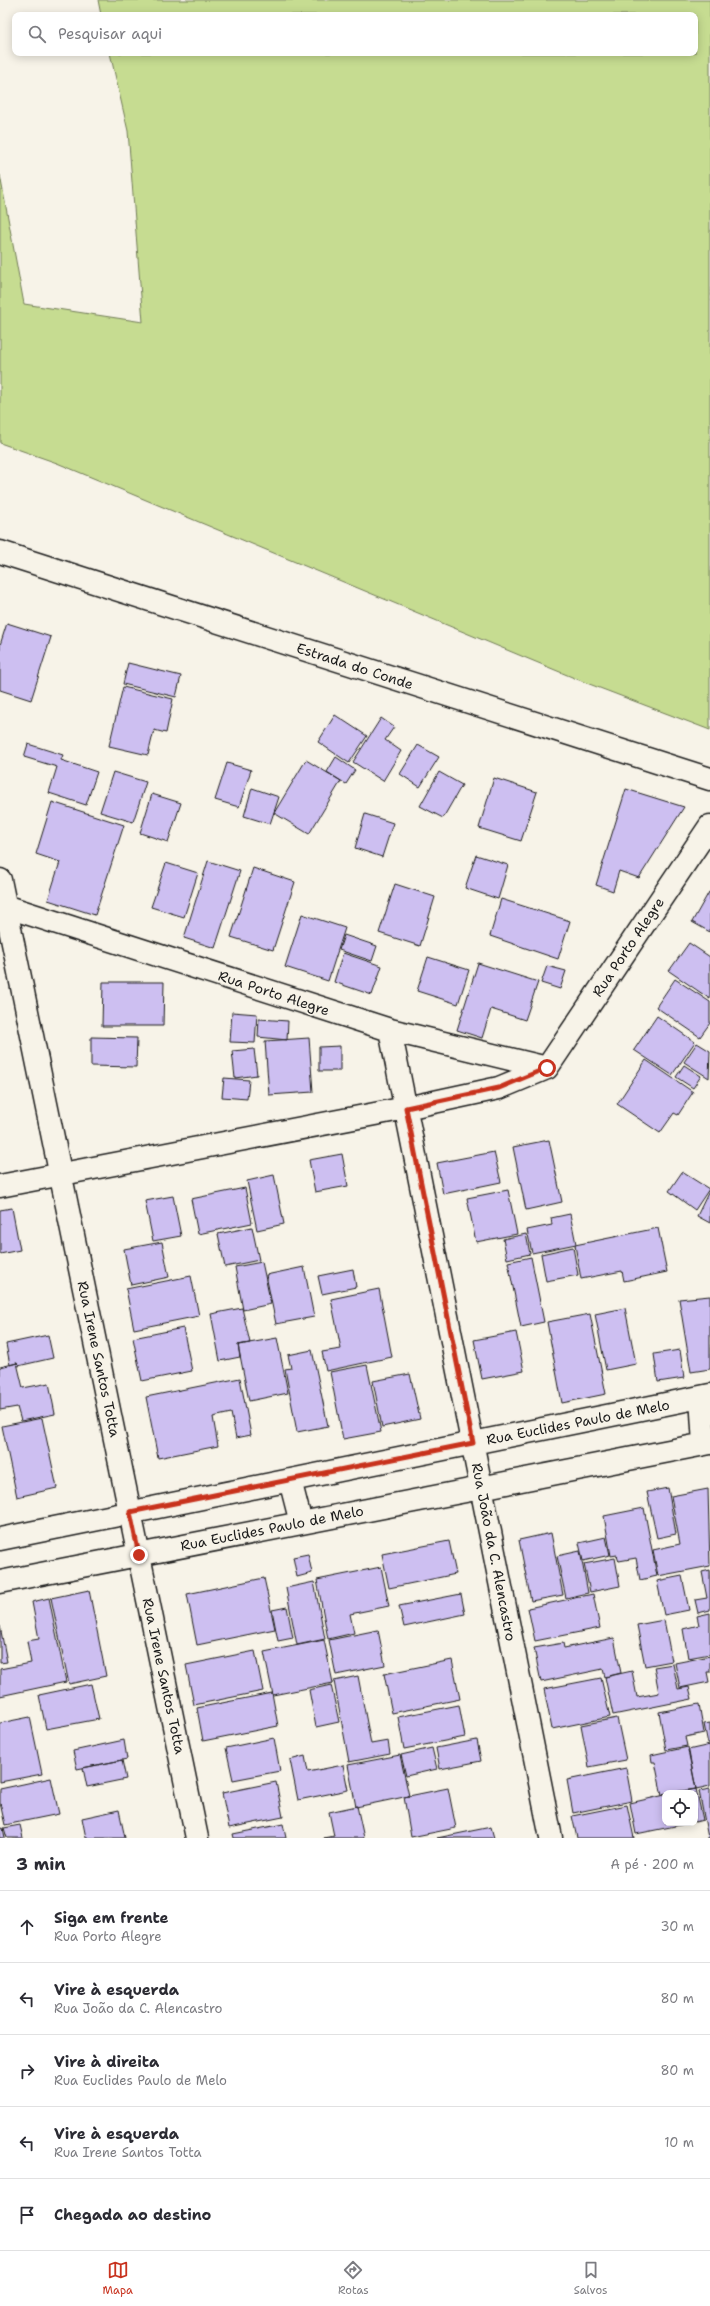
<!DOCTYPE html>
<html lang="pt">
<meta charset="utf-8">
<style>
body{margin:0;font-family:"Shantell Sans",sans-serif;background:#f2f2f3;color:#2b2b33}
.controls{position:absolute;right:12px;bottom:12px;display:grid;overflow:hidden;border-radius:8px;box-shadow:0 2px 10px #0003}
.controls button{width:36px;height:36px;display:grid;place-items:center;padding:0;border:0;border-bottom:1px solid #e1e1e2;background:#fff;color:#2b2b33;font:20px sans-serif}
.stop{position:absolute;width:12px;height:12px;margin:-9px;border:3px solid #c8321e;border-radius:50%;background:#fff}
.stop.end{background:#c8321e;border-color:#fff;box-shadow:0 1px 4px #0008}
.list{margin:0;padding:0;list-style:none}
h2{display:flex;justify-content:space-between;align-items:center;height:52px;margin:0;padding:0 16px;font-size:17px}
h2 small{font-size:13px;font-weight:400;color:#7c7c81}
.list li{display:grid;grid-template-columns:26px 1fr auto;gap:12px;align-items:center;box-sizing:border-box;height:72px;padding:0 16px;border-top:1px solid #e1e1e2}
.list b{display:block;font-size:15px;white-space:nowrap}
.list p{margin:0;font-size:13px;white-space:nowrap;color:#7c7c81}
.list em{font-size:13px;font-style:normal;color:#7c7c81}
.icon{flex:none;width:22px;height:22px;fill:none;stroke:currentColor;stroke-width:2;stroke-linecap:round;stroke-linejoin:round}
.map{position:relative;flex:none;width:710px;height:1838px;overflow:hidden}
.search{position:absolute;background:#fff;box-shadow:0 2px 10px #0003;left:12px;right:12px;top:12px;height:44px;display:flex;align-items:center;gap:10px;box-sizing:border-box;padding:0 14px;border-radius:8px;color:#7c7c81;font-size:15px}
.sheet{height:412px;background:#fff}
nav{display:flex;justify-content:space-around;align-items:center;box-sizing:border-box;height:56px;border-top:1px solid #e1e1e2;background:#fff;font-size:11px;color:#7c7c81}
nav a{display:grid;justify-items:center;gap:2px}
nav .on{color:#c8321e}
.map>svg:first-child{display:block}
.green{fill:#c6dc91;stroke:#717c56}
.building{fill:#cdbff1;stroke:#1c1c1c}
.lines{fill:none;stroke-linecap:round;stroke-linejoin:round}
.street-casing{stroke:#1c1c1c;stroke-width:25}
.primary-casing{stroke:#1c1c1c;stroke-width:25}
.street{stroke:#f7f3e8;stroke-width:22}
.primary{stroke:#f7f3e8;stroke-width:22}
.route{stroke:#c8321e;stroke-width:5}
.labels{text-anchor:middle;stroke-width:3;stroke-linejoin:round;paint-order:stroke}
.street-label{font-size:14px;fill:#1c1c1c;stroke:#f7f3e8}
</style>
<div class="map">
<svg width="710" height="1838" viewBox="0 0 710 1838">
<rect width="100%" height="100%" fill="#f7f3e8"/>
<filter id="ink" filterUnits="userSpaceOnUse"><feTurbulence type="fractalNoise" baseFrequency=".025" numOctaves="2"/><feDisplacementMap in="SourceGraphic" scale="8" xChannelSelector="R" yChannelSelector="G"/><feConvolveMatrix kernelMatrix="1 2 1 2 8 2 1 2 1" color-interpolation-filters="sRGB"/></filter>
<g filter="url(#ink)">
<!-- green -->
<path class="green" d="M98,0h612v730l-126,-48 -527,-219 -57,-20v-268l24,129 119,18 -15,-191 -18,-78h585v-38h-594z"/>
<!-- building -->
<path class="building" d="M7,623l44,14 -20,63 -31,-10v-45z
M128,663l53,13 -5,21 -53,-13z
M123,687l50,12 -7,34 -12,-3 -6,25 -39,-9z
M335,715l32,21 -18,27 -31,-21z
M381,718l13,9 -9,13 16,11 -18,30 -30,-19z
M28,744l35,11 -2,5 36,12 -11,33 -37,-12 8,-26 -33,-10z
M418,745l21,12 -19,30 -20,-13z
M336,757l19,13 -9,14 -19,-12z
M306,760l35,21 -32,53 -35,-21z
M227,763l24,7 -12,37 -24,-7z
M113,772l33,10 -13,40 -33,-10z
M439,772l23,13 -19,33 -23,-12z
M494,778l43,14 -16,49 -42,-13z
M252,788l27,9 -9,27 -26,-8z
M626,789l58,18 -45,71 -20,-7 -6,20 -17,-6z
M152,794l29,9 -13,39 -28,-9z
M52,802l72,23 -29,90 -47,-15 12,-38 -24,-8z
M365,814l28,9 -11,34 -27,-9z
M476,855l32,10 -10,34 -33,-11z
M208,861l32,10 -25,77 -31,-10z
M166,863l32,10 -14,44 -33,-10z
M253,868l42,14 -22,68 -42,-13z
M395,884l40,13 -15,49 -41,-13z
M709,892h1v40l-18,-10z
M501,899l69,22 -12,38 -68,-23z
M302,914l43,14 -17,53 -43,-14z
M344,935l33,11 -5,15 -33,-11z
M689,943l21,14v42l-41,-28z
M343,953l39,13 -10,29 -38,-13z
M428,957l41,13 -11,34 -41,-13z
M478,963l60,19 -13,38 -34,-11 -9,29 -25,-8z
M547,966l19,5 -6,18 -19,-6z
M675,979l35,23v21l-10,14 -44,-30z
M103,982h61l-1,44h-61z
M232,1012l25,2 -2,29 -25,-1z
M657,1016l38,26 -23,33 -38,-25z
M259,1019l29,2 -1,19 -29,-3z
M91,1037l46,1 -1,29 -45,-1z
M309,1038l4,54 -44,3 -4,-54z
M697,1043l13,8 -1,27 -25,-16z
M340,1046v25h-21v-24z
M254,1049l3,26 -22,3 -3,-27z
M646,1060l47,32 -15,23 -4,-2 -14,20 -43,-29z
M684,1065l17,11 -8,12 -17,-11z
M224,1078l25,2 -2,19 -25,-2z
M549,1140l13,62 -36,8 -13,-63z
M494,1152l7,30 -58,12 -6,-31z
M342,1154l6,32 -33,6 -6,-32z
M682,1172l27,17 -14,21 -26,-19z
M274,1175l10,49 -27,6 -10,-49z
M245,1188l7,35 -54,11 -7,-35z
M710,1189v34l-13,-7z
M508,1190l9,44 -41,8 -9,-44z
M173,1196l8,40 -28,5 -8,-40z
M12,1208l8,42 -20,4v-44z
M570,1214l6,30 -44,9 -5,-23 25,-5 -1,-7z
M252,1227l7,33 -34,7 -7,-33z
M658,1228l9,44 -43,9 -2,-10 -41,8 -6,-34z
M526,1234l4,20 -23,5 -4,-20z
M162,1242l7,35 -38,8 -7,-36z
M573,1247l5,28 -32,6 -5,-27z
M531,1257l13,65 -23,5 -13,-65z
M262,1262l9,42 -28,6 -8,-43z
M304,1267l10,50 -38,7 -10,-49z
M353,1269l3,18 -34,7 -4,-18z
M191,1276l8,40 -65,13 -8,-40z
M379,1289l13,68 -66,14 -4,-19 19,-3 -10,-50z
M710,1296v73l-19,3 -12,-73z
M242,1308l8,35 -12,2 2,12 -20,4 -9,-47z
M625,1308l11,56 -30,6 -11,-56z
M590,1314l16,80 -44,9 -15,-81z
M183,1328l9,43 -50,10 -9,-43z
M516,1332l8,39 -42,8 -8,-39z
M48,1335l5,23 -35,8 -1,-3 -7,2 -4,-21z
M277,1338l11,55 -39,8 -11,-56z
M312,1350l16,76 -31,6 -12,-63 6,-1 -3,-13z
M680,1350l4,28 -26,4 -4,-28z
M17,1363l6,25 26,-5 6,31 -34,7 -4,-14 -17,3v-43z
M367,1365l14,67 -38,7 -13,-67z
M410,1374l10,45 -38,8 -9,-46z
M240,1378l11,57 -15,3 -5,-25 -18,4 5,29 -60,12 -12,-61z
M42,1418l15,70 -40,9 -15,-71z
M668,1488l8,46 -19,4 -10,-46z
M708,1489l2,77 -52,10 -5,-26 27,-6 -9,-48z
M644,1508l13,68 -17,4 -4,-22 -17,3 -2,-6 -6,1 -7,-40z
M551,1533l12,62 -32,6 -12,-61z
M606,1537l4,18 -27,6 -4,-18z
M449,1541l7,33 -67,14 -7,-34z
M580,1551l8,42 -22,5 -9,-42z
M308,1554l4,19 -15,4 -4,-20z
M615,1558l5,28 -30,6 -6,-28z
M381,1567l8,39 -39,8 4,19 -26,6 -11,-59z
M710,1570v40l-12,3 -3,-13 12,-2 -5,-26z
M682,1576l7,34 -25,5 -7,-34z
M264,1578l11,51 -78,16 -10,-51z
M314,1582l11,57 -28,6 -11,-57z
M89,1590l17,86 -37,8 -18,-86z
M461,1594l4,20 -61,13 -5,-21z
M593,1594l7,34 -65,13 -7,-33z
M49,1598l17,84 -66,14v-27l31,-6 -4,-22 12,-2 -7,-37z
M287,1607l6,31 -15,3 -6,-31z
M710,1613v41l-22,4 -5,-29 16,-4 -2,-9z
M664,1620l8,41 -27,5 -8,-41z
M0,1626l7,36 -7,1z
M378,1630l7,35 -49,10 -7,-35z
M614,1638l7,35 -16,4 -2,-8 -62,13 -7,-34 29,-5 1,5z
M324,1640l9,43 -60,12 -9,-43z
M255,1651l8,40 -69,14 -8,-40z
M710,1656v16h-3l2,10 -29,6 -5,-25z
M452,1660l8,39 -68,14 -8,-39z
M673,1664l5,25 11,-2 3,12 -79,16 -8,-38 27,-6 5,26 22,-4 -5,-26z
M358,1676l13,68 17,-3 2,13 -41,8 -15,-81z
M601,1678l9,39 -58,12 -8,-40z
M91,1684l8,35 -53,10 -7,-34z
M331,1685l8,37 -23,5 -7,-37z
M272,1693l6,33 -75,15 -6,-33z
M699,1704l5,29 -19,4 2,9 -21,4 -7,-38z
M459,1705l6,32 -61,12 -6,-32z
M30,1717l12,57 -42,8v-59z
M617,1718l9,42 -37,7 -8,-42z
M710,1723v21h-2l-4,-20z
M274,1738l6,33 -47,9 -7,-32z
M124,1740l3,19 -50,10 -4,-18z
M477,1740l4,21 -41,8 -4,-21z
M710,1745v41l-14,3 -8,-39z
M688,1747l8,42 -31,4 -3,3 -7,-34h-3l-1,-7z
M432,1748l5,21 -31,7 -5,-21z
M400,1755l9,41 -53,11 -8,-42z
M305,1756l3,16 35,-7 5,25 -50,10 -8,-40z
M122,1760l4,19 -39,8 -4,-19z
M626,1768l6,33 -59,12 -6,-33z
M51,1778l8,36 -54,11 -5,-22v-14z
M276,1782l7,35 -54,11 -7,-35z
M448,1788l8,40 -45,9 -7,-40z
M696,1789l7,31 -8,2v-29h-19z
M710,1789v49h-2l-9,-47z
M665,1795v28h25l-54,11 -6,-31z
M627,1805l7,33h-57l-5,-22z
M357,1806l7,32h-41l11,-2 -5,-24z
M119,1810l6,28h-39l-4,-20z
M283,1824l3,14h-52l-1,-4z
M20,1825l3,13h-16l-3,-10z
M491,1827l3,11h-57z
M3,1828l2,10h-5v-9z"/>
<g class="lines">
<!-- street casing -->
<g class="street-casing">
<path id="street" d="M0,880l197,958
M5,906l385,124 157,38
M390,1030l161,808
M0,1186l406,-78 93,-20 48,-20 163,-242
M701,1397l3,47
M290,1480l11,43
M0,1539l710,-144
M0,1582l710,-139"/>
</g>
<!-- primary casing -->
<g class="primary-casing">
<path id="primary" d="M0,552l710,227"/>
</g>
<!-- street -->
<use href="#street" class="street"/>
<!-- primary -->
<use href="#primary" class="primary"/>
</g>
</g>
<g class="lines" filter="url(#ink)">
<!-- route -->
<path class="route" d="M139,1555l-9,-43 343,-69 -67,-335 93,-20 48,-20"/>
</g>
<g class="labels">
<!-- street labels -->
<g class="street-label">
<text transform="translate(355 666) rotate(18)" y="5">Estrada do Conde</text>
<text transform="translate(628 947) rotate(-56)" y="5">Rua Porto Alegre</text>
<text transform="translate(274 993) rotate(18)" y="5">Rua Porto Alegre</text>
<text transform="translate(99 1359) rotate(78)" y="5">Rua Irene Santos Totta</text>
<text transform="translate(578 1422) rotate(-11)" y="5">Rua Euclides Paulo de Melo</text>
<text transform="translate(272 1528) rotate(-11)" y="5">Rua Euclides Paulo de Melo</text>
<text transform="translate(494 1552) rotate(79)" y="5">Rua João da C. Alencastro</text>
<text transform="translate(164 1676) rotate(78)" y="5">Rua Irene Santos Totta</text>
</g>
</g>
</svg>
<div class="controls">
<button><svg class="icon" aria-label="locate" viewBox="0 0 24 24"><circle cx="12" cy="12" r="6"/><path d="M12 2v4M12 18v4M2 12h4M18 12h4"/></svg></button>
</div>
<div class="stop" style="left:547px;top:1068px"></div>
<div class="stop end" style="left:139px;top:1555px"></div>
<div class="search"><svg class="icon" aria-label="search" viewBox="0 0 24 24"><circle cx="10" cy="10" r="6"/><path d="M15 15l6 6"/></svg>Pesquisar aqui</div>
</div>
<section class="sheet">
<h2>3 min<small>A pé · 200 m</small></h2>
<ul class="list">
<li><svg class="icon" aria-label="ahead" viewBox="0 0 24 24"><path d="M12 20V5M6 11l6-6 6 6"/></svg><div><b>Siga em frente</b><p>Rua Porto Alegre</p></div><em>30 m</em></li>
<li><svg class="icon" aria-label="left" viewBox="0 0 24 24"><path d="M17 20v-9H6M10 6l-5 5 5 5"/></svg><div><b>Vire à esquerda</b><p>Rua João da C. Alencastro</p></div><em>80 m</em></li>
<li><svg class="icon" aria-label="right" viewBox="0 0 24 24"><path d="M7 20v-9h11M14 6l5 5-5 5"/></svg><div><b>Vire à direita</b><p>Rua Euclides Paulo de Melo</p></div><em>80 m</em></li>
<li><svg class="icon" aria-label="left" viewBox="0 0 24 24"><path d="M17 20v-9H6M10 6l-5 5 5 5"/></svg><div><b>Vire à esquerda</b><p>Rua Irene Santos Totta</p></div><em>10 m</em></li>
<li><svg class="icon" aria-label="arrive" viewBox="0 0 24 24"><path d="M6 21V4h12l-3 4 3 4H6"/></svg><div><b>Chegada ao destino</b></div></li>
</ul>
</section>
<nav>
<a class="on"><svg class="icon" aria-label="map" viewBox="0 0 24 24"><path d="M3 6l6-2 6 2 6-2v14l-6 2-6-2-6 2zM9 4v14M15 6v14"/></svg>Mapa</a>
<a><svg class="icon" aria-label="directions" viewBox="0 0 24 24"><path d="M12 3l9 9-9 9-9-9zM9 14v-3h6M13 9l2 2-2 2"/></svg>Rotas</a>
<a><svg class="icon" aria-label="saved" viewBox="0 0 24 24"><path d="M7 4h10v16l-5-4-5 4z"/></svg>Salvos</a>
</nav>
